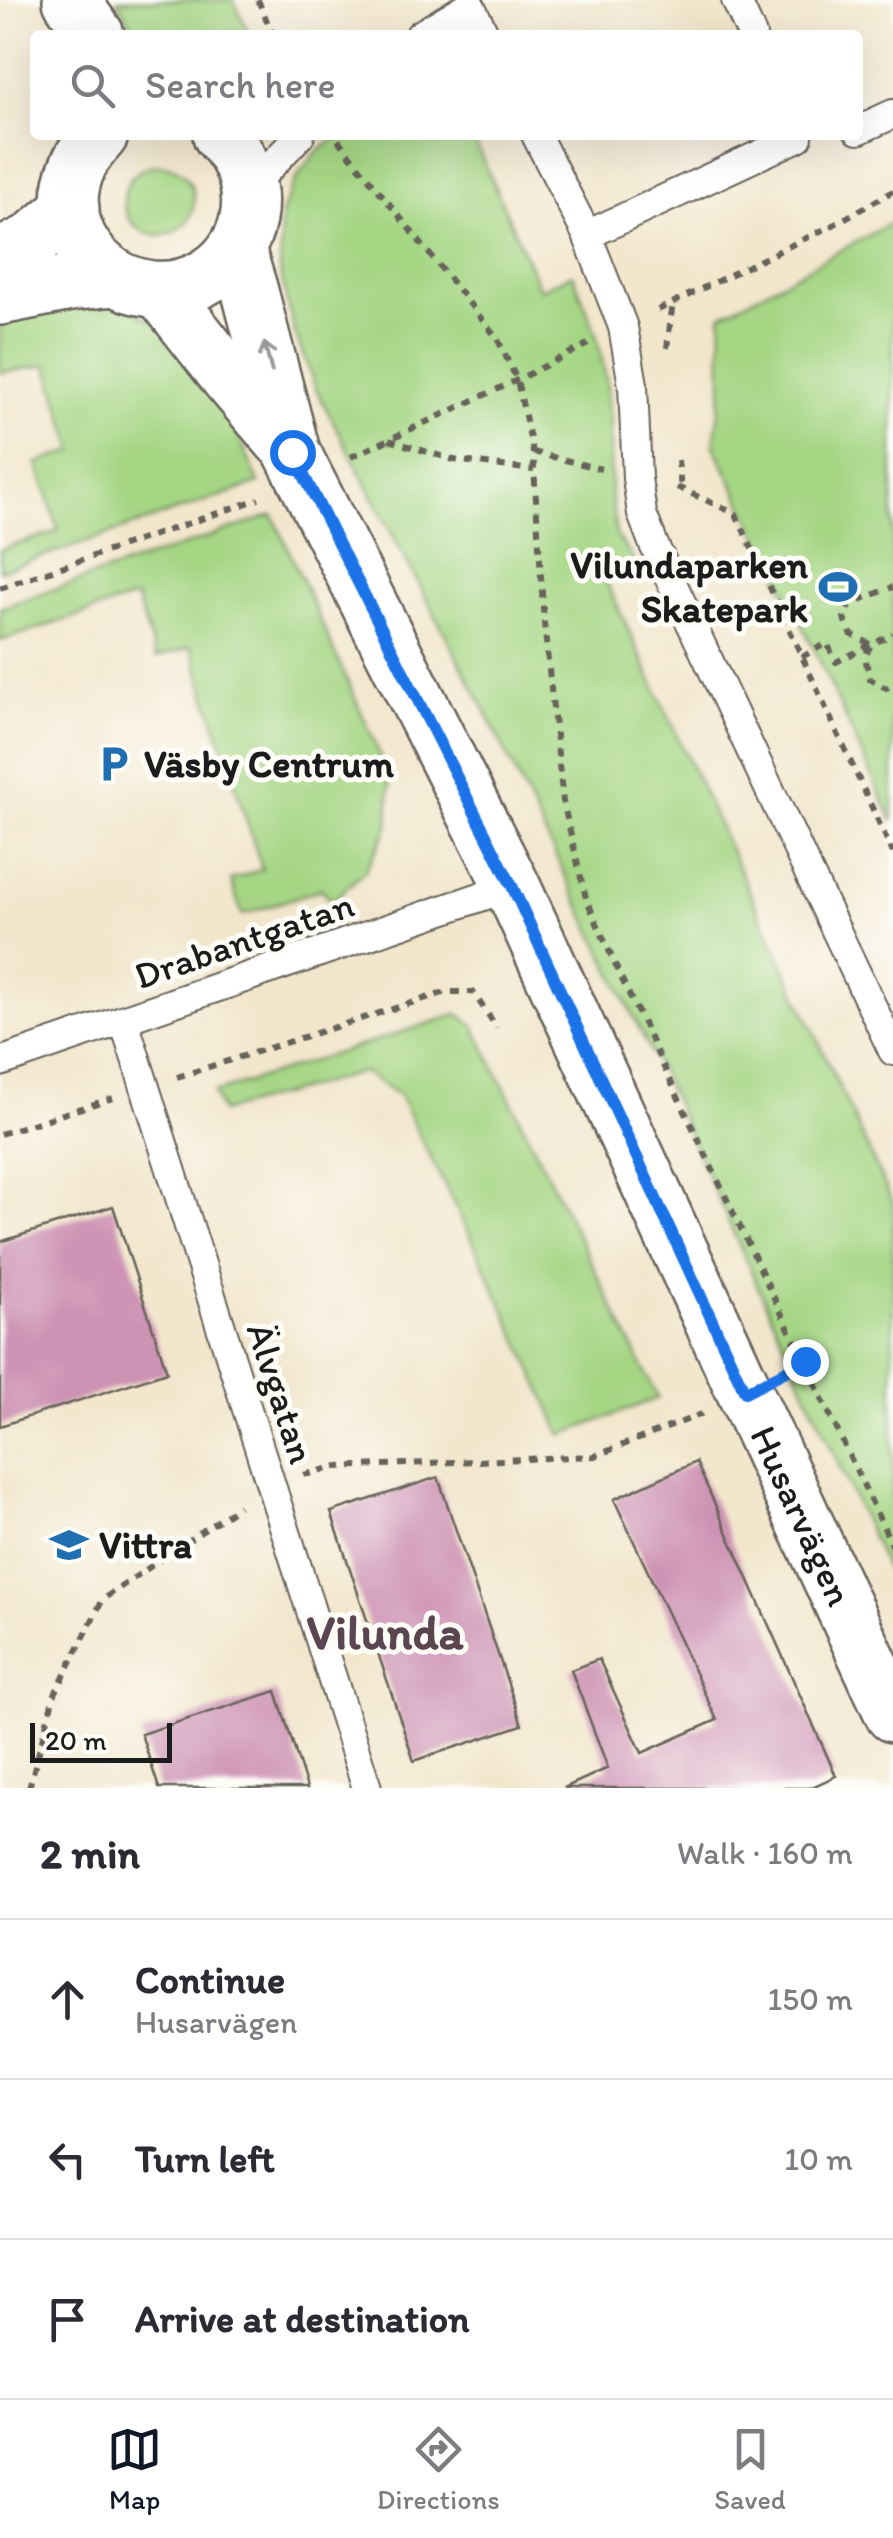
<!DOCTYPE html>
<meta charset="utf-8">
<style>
body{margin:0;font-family:Itim,sans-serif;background:#f7f7f7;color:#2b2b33}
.scale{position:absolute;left:30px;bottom:25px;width:142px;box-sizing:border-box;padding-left:10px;border:5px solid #1c1c1c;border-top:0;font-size:28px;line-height:35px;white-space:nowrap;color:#1c1c1c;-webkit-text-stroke:8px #fdfcf7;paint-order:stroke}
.stop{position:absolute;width:30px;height:30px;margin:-22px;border:8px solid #1a73e8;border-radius:50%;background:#fff}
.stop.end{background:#1a73e8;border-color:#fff;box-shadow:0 2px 10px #0008}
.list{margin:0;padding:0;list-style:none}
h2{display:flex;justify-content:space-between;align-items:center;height:130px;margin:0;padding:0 40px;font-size:42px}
h2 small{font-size:32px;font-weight:400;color:#7c7c81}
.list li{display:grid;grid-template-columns:65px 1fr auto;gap:30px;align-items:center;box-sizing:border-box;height:160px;padding:0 40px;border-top:2px solid #e1e1e2}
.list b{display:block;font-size:38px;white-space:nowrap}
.list p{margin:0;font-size:32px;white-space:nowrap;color:#7c7c81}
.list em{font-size:32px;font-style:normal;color:#7c7c81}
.icon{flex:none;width:55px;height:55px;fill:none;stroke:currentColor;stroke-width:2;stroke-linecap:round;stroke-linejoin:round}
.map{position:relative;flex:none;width:893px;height:1788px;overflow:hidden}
.search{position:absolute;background:#fff;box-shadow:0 10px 40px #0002;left:30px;right:30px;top:30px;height:110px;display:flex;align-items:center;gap:25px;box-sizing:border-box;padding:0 35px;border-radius:10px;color:#7c7c81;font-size:38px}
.sheet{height:610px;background:#fff}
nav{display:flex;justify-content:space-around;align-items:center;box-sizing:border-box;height:140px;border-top:2px solid #e1e1e2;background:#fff;font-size:28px;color:#7c7c81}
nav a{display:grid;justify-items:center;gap:5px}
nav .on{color:#111827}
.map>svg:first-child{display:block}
.green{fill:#a5d684;stroke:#607950;stroke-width:2.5}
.building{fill:#cd92b4}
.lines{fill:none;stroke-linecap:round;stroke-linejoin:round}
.service-casing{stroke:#67635a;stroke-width:32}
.minor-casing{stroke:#67635a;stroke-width:60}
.tertiary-casing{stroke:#67635a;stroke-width:60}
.path{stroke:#67635a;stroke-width:6;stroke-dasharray:8 8;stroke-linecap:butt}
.service{stroke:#fff;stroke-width:28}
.minor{stroke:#fff;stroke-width:55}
.tertiary{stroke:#fff;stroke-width:55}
.oneway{stroke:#999}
.route{stroke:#1a73e8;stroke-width:12}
.labels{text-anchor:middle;stroke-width:10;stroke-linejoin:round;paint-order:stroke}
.poi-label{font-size:38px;font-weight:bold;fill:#1c1c1c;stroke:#fdfcf7;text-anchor:start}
.street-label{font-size:38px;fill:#1c1c1c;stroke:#fdfcf7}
.district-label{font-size:48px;font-weight:bold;fill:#5a4551;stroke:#fdfcf7}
</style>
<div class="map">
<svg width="893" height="1788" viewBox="0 0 893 1788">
<rect width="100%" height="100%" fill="#fdfcf7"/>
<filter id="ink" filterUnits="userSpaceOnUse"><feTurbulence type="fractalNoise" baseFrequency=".01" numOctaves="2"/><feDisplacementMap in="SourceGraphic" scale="20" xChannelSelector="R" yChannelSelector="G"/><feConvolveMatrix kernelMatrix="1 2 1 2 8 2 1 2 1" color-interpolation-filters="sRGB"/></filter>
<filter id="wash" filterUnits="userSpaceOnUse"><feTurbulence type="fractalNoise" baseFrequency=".0048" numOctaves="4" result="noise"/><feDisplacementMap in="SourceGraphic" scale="40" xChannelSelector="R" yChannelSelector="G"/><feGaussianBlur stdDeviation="2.25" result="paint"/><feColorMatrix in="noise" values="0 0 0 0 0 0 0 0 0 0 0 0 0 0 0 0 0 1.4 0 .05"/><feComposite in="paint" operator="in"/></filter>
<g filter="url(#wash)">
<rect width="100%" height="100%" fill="#f2e6cc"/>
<!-- green -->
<path class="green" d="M117,0h116l17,35h-113z
M339,135h133l68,154 33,-15 23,60 10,43 4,46 1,72 5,40 20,29 -31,15 288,624v381l-232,-511 -174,-359 -171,-325 -22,-58 -14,-59 1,-59 15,-34 19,-25z
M124 200a35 35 0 1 1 70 0a35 35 0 1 1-70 0Z
M893,222v600l-78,-171 -101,-206 8,-55 -1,-75z
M121,303l38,22 60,65 40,93 -259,88v-21l59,-19 -22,-68 37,-12 -27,-86 -47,8v-58z
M273,515l103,230 14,40 -2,43 -23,43 -33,30 -11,-12 -79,26 -11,-35 31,-11 -71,-222 -35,11 -20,-61 -136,44v-33z
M458,1014l15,10 185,374 -96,37 -84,-183 -79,-157 -36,-23 -142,40 -7,-19z"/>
<g id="blocks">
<!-- building -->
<path class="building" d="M113,1206l54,166 -167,54v-184z
M696,1462l140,314 -26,12h-246l44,-20 -37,-98 28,-11 43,94 75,-33 -103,-221z
M438,1477l84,248 -108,36 -83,-249z
M276,1691l31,97h-148l-18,-54z"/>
</g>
</g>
<g filter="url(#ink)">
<use href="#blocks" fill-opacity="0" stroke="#67635a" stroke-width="2.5"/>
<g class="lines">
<!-- service casing -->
<g class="service-casing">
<path id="service" d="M736,0l16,35
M420,35l50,-30 15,30
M858,130l35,-16
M536,135l51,100 36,92 10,58 4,93 5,36 12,31 239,506
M249,182l18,-12 33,-35
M587,235l211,-98v-2
M124,1021l243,767
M0,1062l512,-176"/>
</g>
<!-- minor casing -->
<g class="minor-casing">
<path id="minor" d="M0,257l32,-16 39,-33
M0,297l70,-14 44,-5"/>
</g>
<!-- tertiary casing -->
<g class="tertiary-casing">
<g id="tertiary">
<path d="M71,0l25,35"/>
<path d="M100,135c-9,10 -17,19 -22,31 -35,79 53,152 126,112 23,-12 39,-34 44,-59 6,-33 -5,-60 -27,-84"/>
<path id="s1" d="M237,249l12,39 43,164 220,434 381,828"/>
<path d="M161,291l69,88 52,61"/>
</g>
</g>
<!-- path -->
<path class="path" d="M258,0l15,35
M338,140l159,198 20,42 16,72 11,171 19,179 23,96 31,71 276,578
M658,310l177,-86 58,-33
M667,348l6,-46
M389,440l65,20 80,10
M533,452l68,17
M351,457l166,-77 71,-36
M678,460l3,29
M677,487l59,27 157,339
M0,588l259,-89
M870,644l-19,-10 -7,-16 6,-14 43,-17
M870,646l-5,12 5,21 16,9 7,-3
M802,657l25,-14 9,19 57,-28
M177,1077l269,-85h27l24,36
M0,1134l113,-36
M304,1475l31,-8 260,-11 107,-42
M29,1788l25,-92 49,-97 136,-93"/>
<!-- service -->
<use href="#service" class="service"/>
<!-- minor -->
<use href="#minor" class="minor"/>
<!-- tertiary -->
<use href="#tertiary" class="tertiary"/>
</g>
<!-- one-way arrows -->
<defs><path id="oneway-shaft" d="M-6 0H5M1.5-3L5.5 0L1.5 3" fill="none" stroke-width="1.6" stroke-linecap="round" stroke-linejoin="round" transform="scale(2.5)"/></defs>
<use class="oneway" href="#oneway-shaft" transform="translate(268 357) rotate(-105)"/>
</g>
<g class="lines" filter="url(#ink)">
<!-- route -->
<path class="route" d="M292,452l220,434 233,506 60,-31"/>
</g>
<!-- icons -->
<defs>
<g id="stadium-bare" transform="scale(3)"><path d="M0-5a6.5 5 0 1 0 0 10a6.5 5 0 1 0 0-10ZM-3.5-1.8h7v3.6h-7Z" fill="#1f6fb2" stroke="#fdfcf7" stroke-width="2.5" paint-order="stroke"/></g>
<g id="parking-bare" transform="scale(3)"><path d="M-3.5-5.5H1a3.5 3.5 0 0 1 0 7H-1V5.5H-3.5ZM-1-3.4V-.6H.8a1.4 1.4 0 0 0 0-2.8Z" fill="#1f6fb2" stroke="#fdfcf7" stroke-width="2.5" paint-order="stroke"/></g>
<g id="school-bare" transform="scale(3)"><path d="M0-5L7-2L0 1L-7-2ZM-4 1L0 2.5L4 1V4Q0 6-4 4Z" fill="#1f6fb2" stroke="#fdfcf7" stroke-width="2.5" paint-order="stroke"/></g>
</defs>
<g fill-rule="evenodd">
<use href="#stadium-bare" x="838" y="587"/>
<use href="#parking-bare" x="114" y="764"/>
<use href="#school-bare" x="69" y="1545"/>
</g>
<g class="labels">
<!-- poi labels -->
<g class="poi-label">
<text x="808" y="578" text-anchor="end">Vilundaparken<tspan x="808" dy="44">Skatepark</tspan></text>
<text x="144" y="777">Väsby Centrum</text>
<text x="99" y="1558">Vittra</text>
</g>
<!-- street labels -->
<g class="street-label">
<text transform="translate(244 940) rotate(-19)" y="13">Drabantgatan</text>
<text transform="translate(281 1393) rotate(72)" y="13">Älvgatan</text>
<text dy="13" stroke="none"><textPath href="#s1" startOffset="1390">Husarvägen</textPath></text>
</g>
<!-- district labels -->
<g class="district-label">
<text x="385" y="1649">Vilunda</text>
</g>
</g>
</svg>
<div class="scale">20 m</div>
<div class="stop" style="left:292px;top:452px"></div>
<div class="stop end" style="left:805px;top:1361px"></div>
<div class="search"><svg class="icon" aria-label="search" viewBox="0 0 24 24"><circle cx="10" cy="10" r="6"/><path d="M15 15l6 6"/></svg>Search here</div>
</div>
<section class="sheet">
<h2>2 min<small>Walk · 160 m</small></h2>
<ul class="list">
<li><svg class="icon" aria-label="ahead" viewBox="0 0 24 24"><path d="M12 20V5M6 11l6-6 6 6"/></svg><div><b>Continue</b><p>Husarvägen</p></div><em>150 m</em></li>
<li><svg class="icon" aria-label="left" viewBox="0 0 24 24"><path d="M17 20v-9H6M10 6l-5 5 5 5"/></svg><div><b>Turn left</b></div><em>10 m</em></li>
<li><svg class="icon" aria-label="arrive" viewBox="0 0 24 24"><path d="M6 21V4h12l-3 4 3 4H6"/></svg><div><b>Arrive at destination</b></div></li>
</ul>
</section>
<nav>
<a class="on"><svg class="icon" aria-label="map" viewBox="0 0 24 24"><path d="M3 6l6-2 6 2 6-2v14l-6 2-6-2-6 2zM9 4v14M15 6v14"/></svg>Map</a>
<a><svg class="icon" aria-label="directions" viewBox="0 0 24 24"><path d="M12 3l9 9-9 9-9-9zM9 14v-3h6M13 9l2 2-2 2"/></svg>Directions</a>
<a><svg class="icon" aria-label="saved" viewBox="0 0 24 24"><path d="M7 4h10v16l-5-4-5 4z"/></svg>Saved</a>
</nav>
